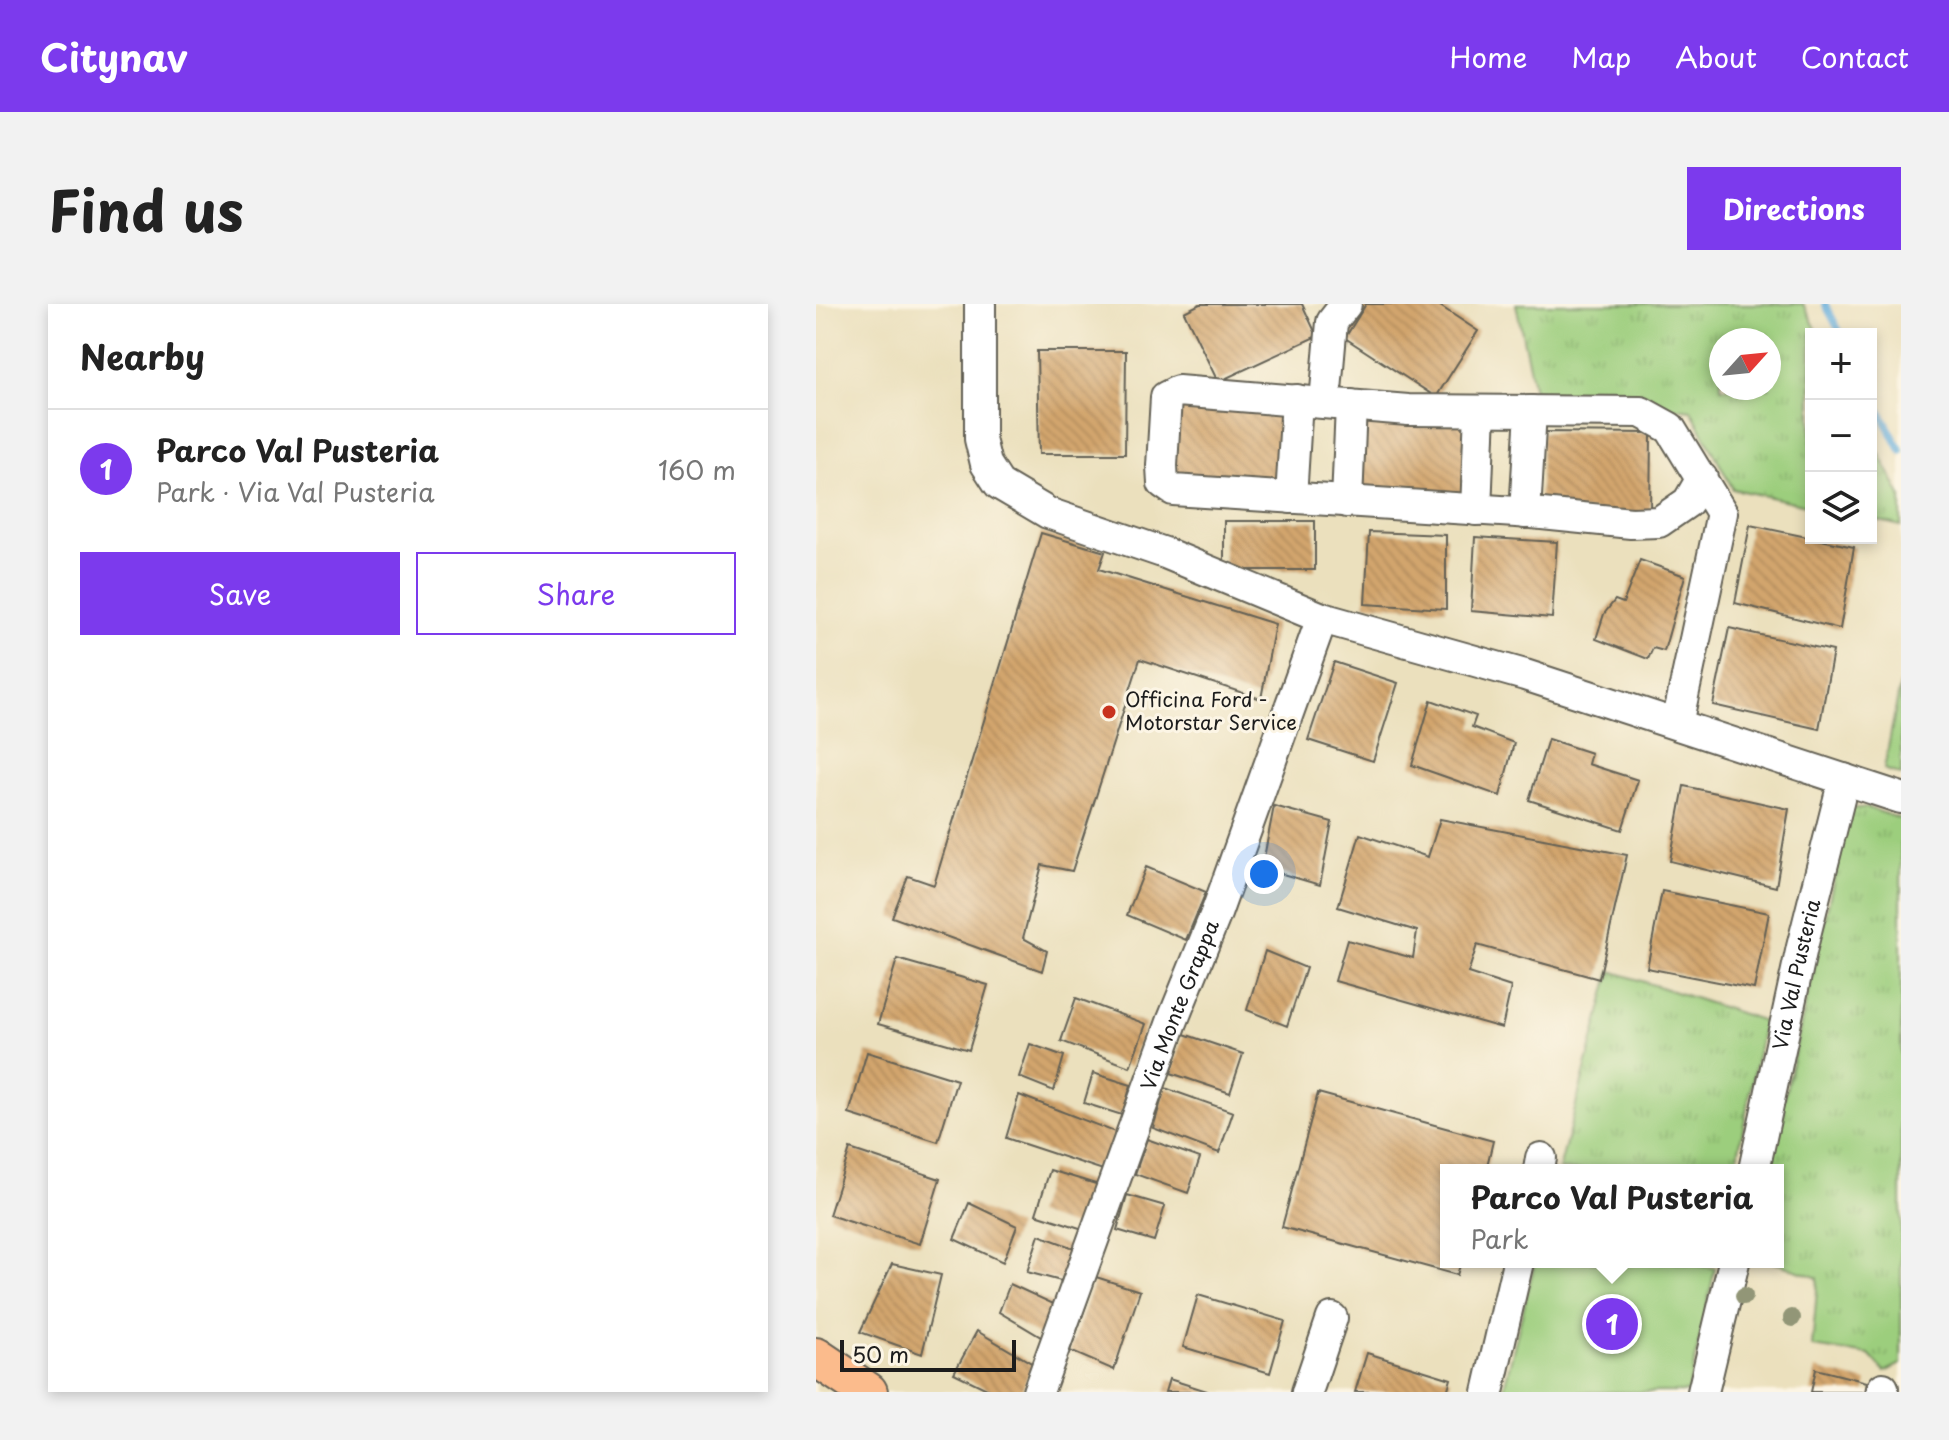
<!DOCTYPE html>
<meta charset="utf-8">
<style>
body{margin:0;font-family:"Playpen Sans",sans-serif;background:#f2f2f2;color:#222}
.controls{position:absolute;right:24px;top:24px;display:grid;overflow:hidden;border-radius:0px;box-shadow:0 4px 12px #0003}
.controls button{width:72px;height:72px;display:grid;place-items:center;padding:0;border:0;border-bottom:2px solid #e0e0e0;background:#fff;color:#222;font:40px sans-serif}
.compass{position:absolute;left:893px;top:24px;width:72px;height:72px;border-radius:50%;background:#fff;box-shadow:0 4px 12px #0003;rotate:63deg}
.scale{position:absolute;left:24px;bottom:20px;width:176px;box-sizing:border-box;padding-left:8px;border:4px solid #1c1c1c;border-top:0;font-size:22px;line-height:28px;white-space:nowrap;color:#1c1c1c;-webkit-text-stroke:6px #fcf5e5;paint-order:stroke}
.you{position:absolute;left:448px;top:570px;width:28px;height:28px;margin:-20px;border:6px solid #fff;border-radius:50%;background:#1a73e8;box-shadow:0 0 0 12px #1a73e833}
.badge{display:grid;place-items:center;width:52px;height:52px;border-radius:50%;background:#7c3aed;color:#fff;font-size:26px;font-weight:700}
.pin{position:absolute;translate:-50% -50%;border:4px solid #fff;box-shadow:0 2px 8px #0006}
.popup{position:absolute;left:624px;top:860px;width:344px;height:104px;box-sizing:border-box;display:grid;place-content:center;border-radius:0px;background:#fff;filter:drop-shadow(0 2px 6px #0005);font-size:26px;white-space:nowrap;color:#767676}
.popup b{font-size:30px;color:#222}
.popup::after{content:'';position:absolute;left:50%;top:100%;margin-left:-16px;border:16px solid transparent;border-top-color:#fff}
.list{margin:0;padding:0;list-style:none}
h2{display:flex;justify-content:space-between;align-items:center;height:104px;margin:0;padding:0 32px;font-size:34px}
h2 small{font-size:26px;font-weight:400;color:#767676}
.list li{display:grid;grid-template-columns:52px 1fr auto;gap:24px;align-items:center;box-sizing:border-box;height:120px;padding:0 32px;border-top:2px solid #e0e0e0}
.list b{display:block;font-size:30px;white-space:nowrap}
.list p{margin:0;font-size:26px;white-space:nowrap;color:#767676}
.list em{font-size:26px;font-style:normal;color:#767676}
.actions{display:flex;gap:16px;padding:24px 32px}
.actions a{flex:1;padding:18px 0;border:2px solid #7c3aed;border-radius:0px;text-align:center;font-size:28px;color:#7c3aed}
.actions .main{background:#7c3aed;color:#fff}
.icon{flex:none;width:44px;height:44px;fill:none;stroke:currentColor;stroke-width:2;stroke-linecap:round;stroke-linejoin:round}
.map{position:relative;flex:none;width:1085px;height:1088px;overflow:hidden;border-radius:0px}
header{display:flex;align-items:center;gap:48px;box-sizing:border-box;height:112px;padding:0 40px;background:#7c3aed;color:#fff}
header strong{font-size:38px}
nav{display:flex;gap:44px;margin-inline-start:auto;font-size:28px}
.intro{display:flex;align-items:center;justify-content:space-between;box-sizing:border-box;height:192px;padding:0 48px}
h1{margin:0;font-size:56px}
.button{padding:20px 36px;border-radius:0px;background:#7c3aed;color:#fff;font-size:28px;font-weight:700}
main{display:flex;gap:48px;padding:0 48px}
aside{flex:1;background:#fff;border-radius:0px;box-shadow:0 4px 12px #0003}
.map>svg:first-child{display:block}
.grass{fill:url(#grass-tufts);stroke:#5c754c;stroke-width:2;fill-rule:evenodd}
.park{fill:#9cce7d;stroke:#5c754c;stroke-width:2}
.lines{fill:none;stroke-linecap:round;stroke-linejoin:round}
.stream{stroke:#65addc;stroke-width:7}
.building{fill:url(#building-back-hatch)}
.minor-casing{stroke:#646154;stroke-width:34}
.major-casing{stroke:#646154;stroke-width:42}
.minor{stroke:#fff;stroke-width:30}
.major{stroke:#fbbb8c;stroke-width:38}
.tree{fill:#929677}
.poi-dot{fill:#c8321e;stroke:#fcf5e5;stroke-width:3}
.labels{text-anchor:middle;stroke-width:6;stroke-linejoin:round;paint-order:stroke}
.poi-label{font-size:20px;fill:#1c1c1c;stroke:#fcf5e5;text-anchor:start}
.street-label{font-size:20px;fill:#1c1c1c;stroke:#fcf5e5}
</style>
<header>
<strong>Citynav</strong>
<nav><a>Home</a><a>Map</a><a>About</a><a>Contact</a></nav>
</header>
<div class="intro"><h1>Find us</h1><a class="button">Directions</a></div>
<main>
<aside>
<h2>Nearby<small></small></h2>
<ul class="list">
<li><span class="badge">1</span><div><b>Parco Val Pusteria</b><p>Park · Via Val Pusteria</p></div><em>160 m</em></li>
</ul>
<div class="actions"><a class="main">Save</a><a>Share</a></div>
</aside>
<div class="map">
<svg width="1085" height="1088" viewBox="0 0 1085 1088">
<defs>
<pattern id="grass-tufts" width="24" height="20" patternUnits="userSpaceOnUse" patternTransform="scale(2)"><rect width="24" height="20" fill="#9cce7d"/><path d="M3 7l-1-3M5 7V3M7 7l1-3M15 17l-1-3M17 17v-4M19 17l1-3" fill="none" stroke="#86b06b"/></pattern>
<pattern id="building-back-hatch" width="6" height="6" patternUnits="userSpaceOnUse" patternTransform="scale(2)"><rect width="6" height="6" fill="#d2a56d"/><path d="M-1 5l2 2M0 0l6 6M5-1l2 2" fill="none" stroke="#b48d5e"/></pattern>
</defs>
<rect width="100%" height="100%" fill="#fcf5e5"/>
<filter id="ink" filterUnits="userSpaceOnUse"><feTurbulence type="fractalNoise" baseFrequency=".0125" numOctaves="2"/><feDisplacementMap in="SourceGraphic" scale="16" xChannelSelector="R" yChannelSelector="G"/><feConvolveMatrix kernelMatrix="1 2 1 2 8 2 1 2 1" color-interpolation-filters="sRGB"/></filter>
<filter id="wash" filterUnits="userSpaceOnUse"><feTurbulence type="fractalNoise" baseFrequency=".006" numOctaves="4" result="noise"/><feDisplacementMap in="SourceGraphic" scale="32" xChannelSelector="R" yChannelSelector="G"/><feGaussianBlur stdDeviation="1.8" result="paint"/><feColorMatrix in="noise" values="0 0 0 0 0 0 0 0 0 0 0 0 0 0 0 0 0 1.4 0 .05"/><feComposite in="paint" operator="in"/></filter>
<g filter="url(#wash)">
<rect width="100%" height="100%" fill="#ebe0bd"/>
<!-- grass -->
<path class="grass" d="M700,0h287l16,30h-8v172l-78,-17 -42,-79 -157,-19zM905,36h48v48h-48z
M1055,133l30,59v30l-30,-7z
M1085,376v95l-17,-6z
M1034,504h18l33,11v545l-16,8 -16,-17 -57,-8 6,-69 -45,-16h5v-92h-10z
M795,667l153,50 -29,149h-176z"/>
<!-- park -->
<path class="park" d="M719,958h137l43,6 -27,124h-185z"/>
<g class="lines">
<!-- stream -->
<path class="stream" d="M1009,0l16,30
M1055,90l30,57"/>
</g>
<g id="blocks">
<!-- building -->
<path class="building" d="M384,0h102l15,32 -99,46 -34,-70z
M550,0h71l41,27 -42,66 -91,-59z
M221,47h89l-1,103h-86z
M362,100l108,6 -3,80 -110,-10z
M546,112l108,6 -2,79 -108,-6z
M726,128l109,1 -1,82 -111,-7z
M408,217h91v49h-91z
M934,221l104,22 -14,82 -105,-26z
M553,228l77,3v74l-81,-5z
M225,229l64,19 -6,17 176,55 -14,75 -121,-40 -68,212 -30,-6 -19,73 24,13 -5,20 -150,-54 16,-41 26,9z
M659,233l82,5 -5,76 -81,-7z
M824,256l45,16 -21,75 -11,-3 -5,11 -52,-20 8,-25 11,-14 8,3z
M913,324l104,23 -14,78 -106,-24z
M518,358l64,21 -25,78 -65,-21z
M615,396l45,16 -4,11 42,16 -14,53 -88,-31z
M732,435l43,14 -3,11 50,16 -16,50 -93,-30z
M868,482l105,23 -13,78 -106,-26z
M458,502l58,16 -12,63 -58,-17z
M624,515l187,36 -28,124 -122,-34 -9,28 43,14 -9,41 -167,-47 12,-41 66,18 4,-27 -79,-24 22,-73 68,23z
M330,563l60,25 -20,48 -59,-25z
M846,587l107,22 -15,76 -107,-21z
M449,647l41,17 -19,58 -40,-16z
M81,655l91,26 -19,65 -91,-26z
M260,694l70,26 -16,43 -69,-26z
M368,730l59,20 -13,39 -59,-20z
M214,740l34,12 -10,35 -35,-14z
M51,748l90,28 -19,62 -89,-28z
M277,769l38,12 -9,30 -38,-12z
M349,784l68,24 -14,41 -66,-25z
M502,789l175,48 -7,29h-40v92h15l-4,13 -175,-48z
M203,791l96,37 -9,39 -100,-33z
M331,835l53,19 -12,35 -53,-19z
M34,845l90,30 -20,65 -91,-29z
M234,866l49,15 -13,45 -50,-16z
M311,891l38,11 -11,35 -37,-11z
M153,899l48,23 -14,36 -49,-23z
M223,931l35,13 -13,33 -34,-9z
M76,960l49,11 -19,79 -62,-22z
M280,973l44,14 -26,79 -44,-19z
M194,980l48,22 -12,34 -47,-28z
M382,991l87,26 -15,52 -87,-26z
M161,1027l56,33 -12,28h-28l-39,-19z
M551,1049l84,26 -4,13h-92z
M1000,1065l51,13 -2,10h-54z
M353,1075l38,12v1h-42z"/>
</g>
</g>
<g filter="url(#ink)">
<use href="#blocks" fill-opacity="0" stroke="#646154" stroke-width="2"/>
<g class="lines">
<!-- minor casing -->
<g class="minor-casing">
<g id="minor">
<path d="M164,0v135l6,25 13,20 49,29 117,40 157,65 203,57 376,123"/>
<path d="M509,98l7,-80 14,-18"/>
<path d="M475,194l6,-98"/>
<path d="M531,198l4,-97"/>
<path d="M660,206l4,-99"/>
<path d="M709,209l6,-102"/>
<path d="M861,420l45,-211 -52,-85 -29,-16 -233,-2 -230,-19 -12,6 -4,69 1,17 10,7 359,23 99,10 28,-1 29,-20 14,-24"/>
<path d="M723,866l2,-12"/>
<path id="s1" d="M938,866l48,-223 42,-168"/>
<path id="s2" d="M222,1088l134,-370 45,-111 105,-293"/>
<path d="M491,1088l25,-74"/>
<path d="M672,1088l30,-130"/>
<path d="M887,1088l31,-130"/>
<path d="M1066,1088l1,-4"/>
</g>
</g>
<!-- major casing -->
<g class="major-casing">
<path id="major" d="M0,1053l52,35"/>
</g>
<!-- minor -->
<use href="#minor" class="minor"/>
<!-- major -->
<use href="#major" class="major"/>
</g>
<!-- trees -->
<g class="tree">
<circle cx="928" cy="992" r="9"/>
<circle cx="976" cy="1014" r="9"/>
</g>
</g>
<!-- markers -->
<circle class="poi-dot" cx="293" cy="408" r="8"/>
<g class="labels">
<!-- poi labels -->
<g class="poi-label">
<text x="309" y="403">Officina Ford -<tspan x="309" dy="23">Motorstar Service</tspan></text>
</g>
<!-- street labels -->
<g class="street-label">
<text dy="7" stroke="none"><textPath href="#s1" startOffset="200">Via Val Pusteria</textPath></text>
<text dy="7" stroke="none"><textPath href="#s2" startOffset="412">Via Monte Grappa</textPath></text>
</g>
</g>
</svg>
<div class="controls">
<button>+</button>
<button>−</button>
<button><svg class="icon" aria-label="layers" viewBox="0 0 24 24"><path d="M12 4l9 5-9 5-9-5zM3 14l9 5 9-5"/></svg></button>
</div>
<svg class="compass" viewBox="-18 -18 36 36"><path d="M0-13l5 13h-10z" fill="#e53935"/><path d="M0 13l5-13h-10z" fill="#767676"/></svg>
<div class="scale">50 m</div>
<div class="you"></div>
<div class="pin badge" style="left:796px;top:1020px">1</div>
<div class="popup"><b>Parco Val Pusteria</b>Park</div>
</div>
</main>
